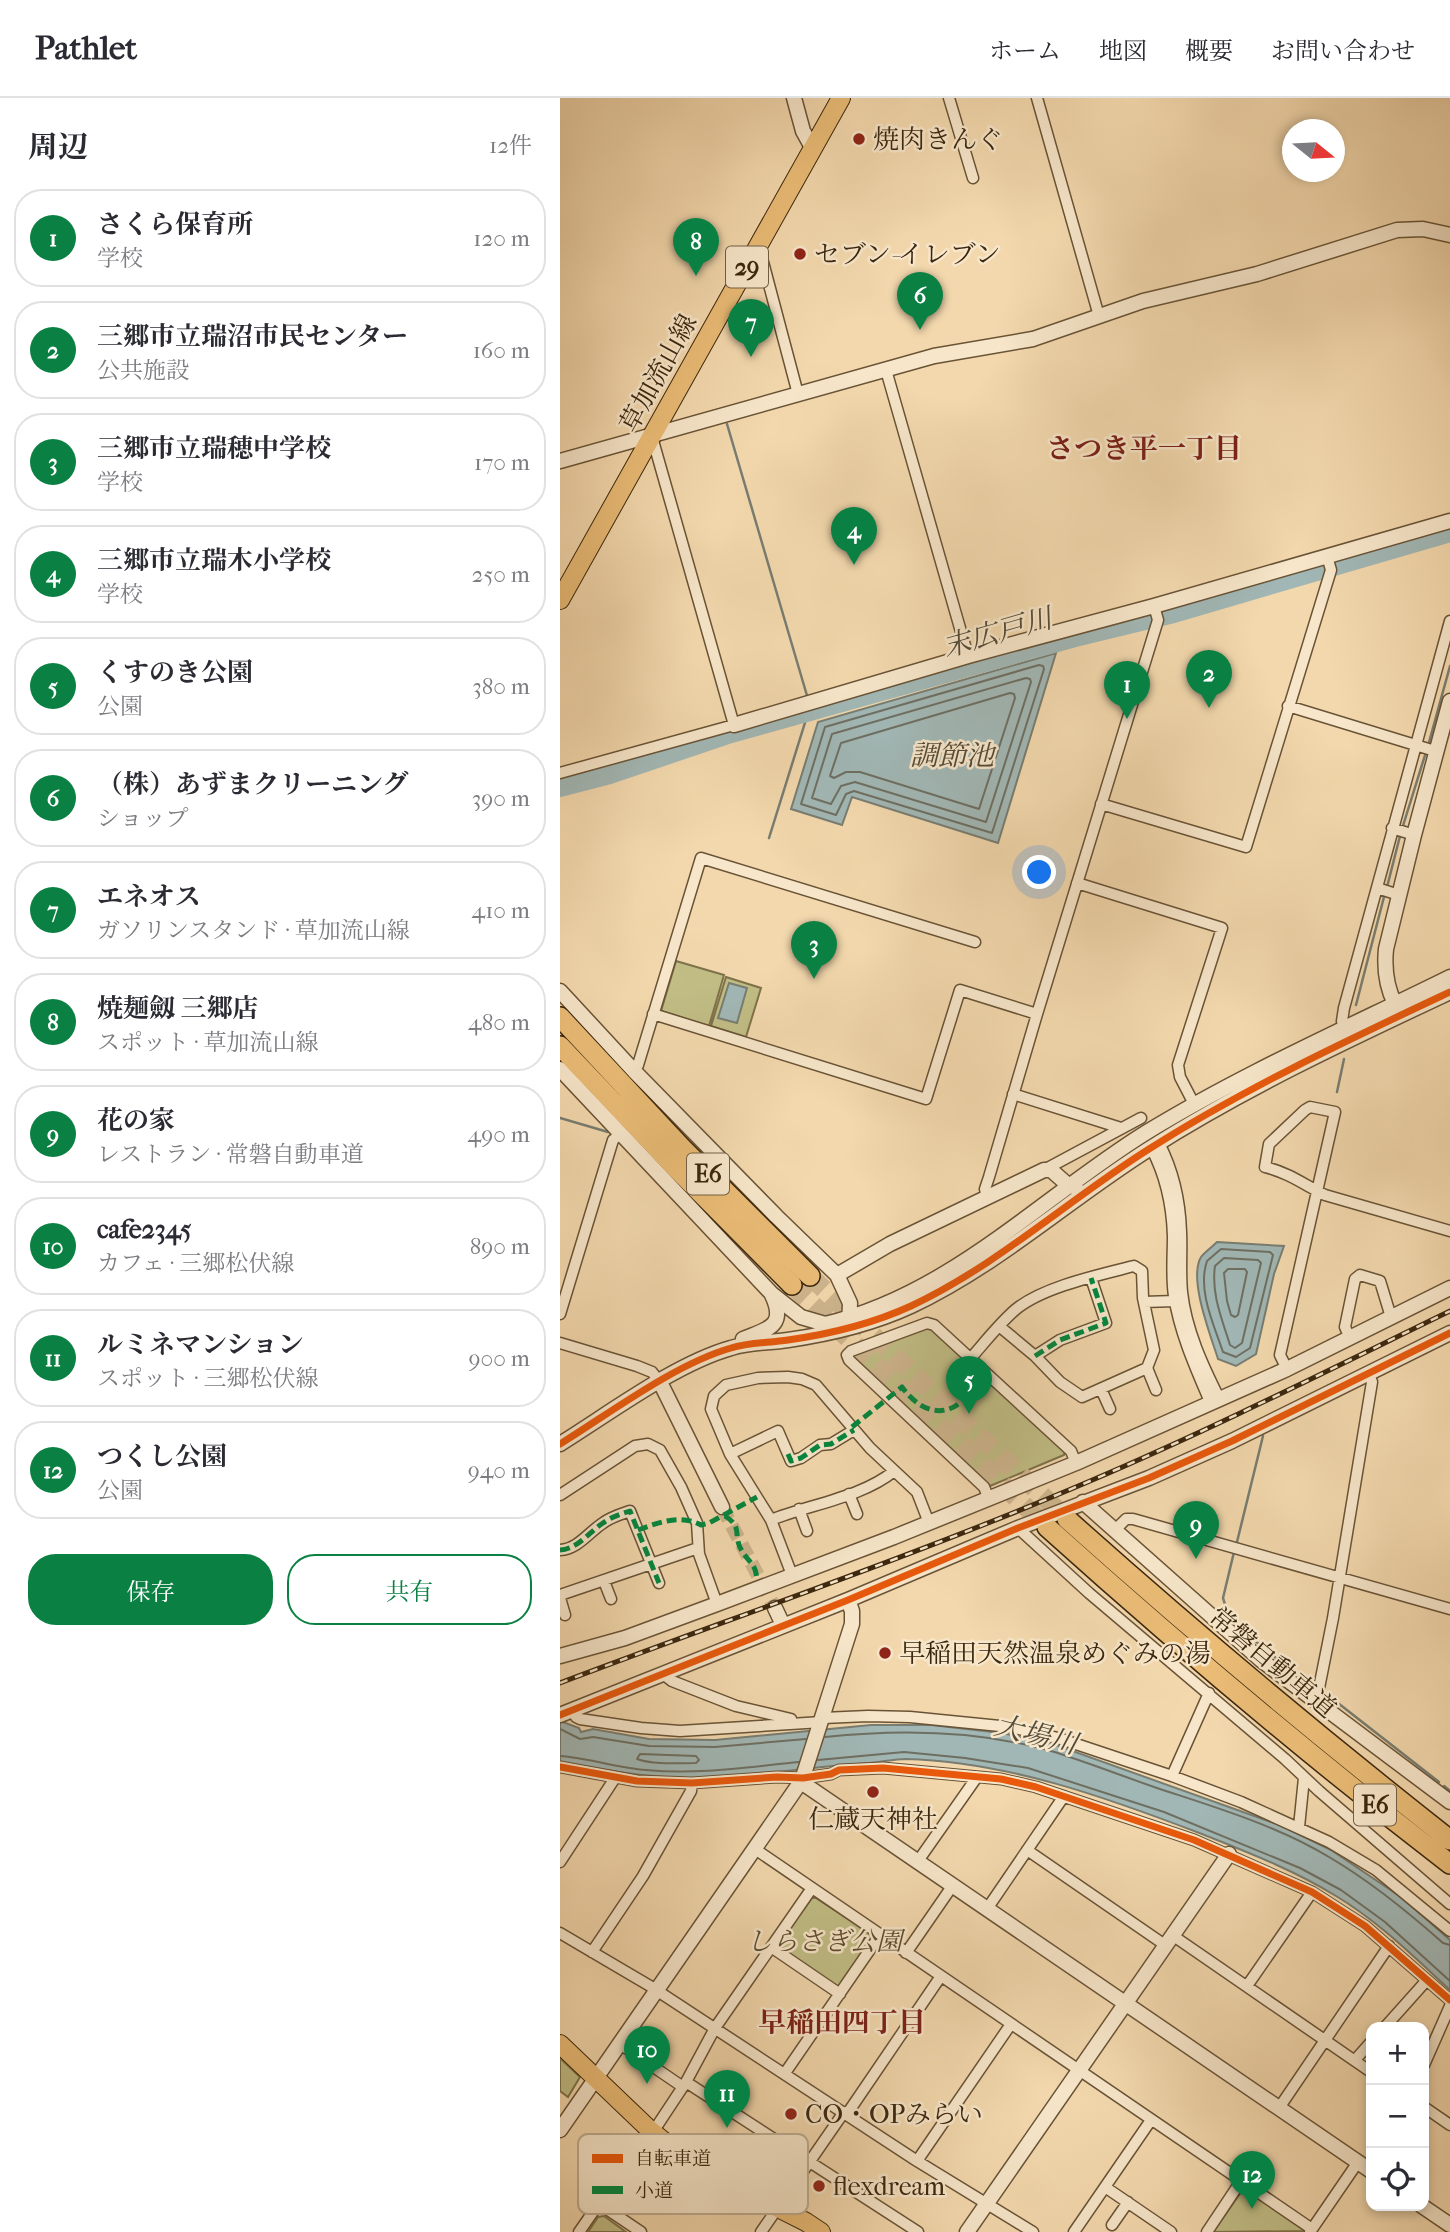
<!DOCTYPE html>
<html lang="ja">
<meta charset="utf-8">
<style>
body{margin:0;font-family:"IM FELL French Canon","Noto Serif JP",serif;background:#f7f7f7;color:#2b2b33}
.controls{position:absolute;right:21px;bottom:21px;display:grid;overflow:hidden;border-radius:14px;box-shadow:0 4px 10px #0003}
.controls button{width:63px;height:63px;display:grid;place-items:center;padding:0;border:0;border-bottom:2px solid #e1e1e2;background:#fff;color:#2b2b33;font:35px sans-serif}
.compass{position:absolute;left:722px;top:21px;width:63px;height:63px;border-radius:50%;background:#fff;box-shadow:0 4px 10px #0003;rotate:108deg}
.you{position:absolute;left:480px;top:775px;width:24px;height:24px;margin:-18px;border:5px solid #fff;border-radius:50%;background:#1a73e8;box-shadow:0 0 0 10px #1a73e833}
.badge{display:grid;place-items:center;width:46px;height:46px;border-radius:50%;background:#0b8043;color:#fff;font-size:23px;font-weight:700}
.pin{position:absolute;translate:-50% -58px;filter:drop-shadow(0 2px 4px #0008)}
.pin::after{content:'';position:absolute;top:37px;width:24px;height:21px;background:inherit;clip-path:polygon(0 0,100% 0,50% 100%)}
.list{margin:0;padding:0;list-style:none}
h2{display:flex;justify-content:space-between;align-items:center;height:91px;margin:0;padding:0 28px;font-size:30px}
h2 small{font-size:23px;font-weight:400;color:#7c7c81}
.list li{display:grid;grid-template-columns:46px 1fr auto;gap:21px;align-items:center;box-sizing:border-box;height:98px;margin:0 14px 14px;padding:0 14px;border:2px solid #e1e1e2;border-radius:28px}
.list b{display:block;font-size:26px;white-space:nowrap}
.list p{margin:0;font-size:23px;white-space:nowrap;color:#7c7c81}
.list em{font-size:23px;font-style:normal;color:#7c7c81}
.actions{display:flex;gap:14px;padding:21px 28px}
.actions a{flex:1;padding:16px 0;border:2px solid #0b8043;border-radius:28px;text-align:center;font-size:24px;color:#0b8043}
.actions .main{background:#0b8043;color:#fff}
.icon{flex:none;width:38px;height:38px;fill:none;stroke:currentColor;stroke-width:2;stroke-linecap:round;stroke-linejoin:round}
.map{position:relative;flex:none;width:890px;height:2134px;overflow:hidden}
header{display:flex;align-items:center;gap:42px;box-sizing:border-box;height:98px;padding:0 35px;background:#fff;border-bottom:2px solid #e1e1e2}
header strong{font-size:33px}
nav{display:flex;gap:38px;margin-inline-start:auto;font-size:24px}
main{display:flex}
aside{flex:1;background:#fff}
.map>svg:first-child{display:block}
.green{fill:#c1bd85;stroke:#7e724a;stroke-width:2}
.water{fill:#a1b7b5;stroke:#787d72;stroke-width:2}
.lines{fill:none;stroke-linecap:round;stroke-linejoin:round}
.shore{stroke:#6e6f62;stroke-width:2}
.stream{stroke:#787d72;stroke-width:2.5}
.river{stroke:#a1b7b5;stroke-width:18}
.tertiary-tunnel{stroke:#ceb58d;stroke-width:14;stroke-dasharray:14 7;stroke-linecap:butt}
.motorway-tunnel{stroke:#ceb58d;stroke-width:19;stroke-dasharray:19 10;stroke-linecap:butt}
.minor-casing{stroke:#695336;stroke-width:13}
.tertiary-casing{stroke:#695336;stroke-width:17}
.primary-casing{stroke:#3b270e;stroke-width:20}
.motorway-casing{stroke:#3b270e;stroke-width:22}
.minor{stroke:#f7e6ca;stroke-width:10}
.tertiary{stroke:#f7e6ca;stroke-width:14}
.primary{stroke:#eabc76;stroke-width:18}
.motorway{stroke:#eabc76;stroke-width:19}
.rail-casing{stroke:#3b270e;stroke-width:5}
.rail{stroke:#f7e6ca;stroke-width:2.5;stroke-dasharray:8;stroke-linecap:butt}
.quiet{stroke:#00873e;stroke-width:5;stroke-dasharray:10 5;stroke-linecap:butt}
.cycleway-casing{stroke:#f7e6ca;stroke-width:11}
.cycleway{stroke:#e8590c;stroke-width:7}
.poi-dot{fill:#8f2418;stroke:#f7e6ca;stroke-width:2.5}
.labels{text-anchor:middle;stroke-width:5;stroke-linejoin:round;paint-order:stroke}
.shield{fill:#f7e6ca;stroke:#736046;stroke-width:2}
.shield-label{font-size:24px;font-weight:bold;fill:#3b270e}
.poi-label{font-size:26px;fill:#3b270e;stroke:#f7e6ca;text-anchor:start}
.street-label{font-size:26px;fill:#3b270e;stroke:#f7e6ca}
.park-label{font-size:26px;font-style:italic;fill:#5c4c2c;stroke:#f7e6ca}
.neighbourhood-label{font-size:28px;font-weight:bold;fill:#7a1f14;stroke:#f7e6ca}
.water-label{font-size:28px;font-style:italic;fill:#544b38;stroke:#f7e6ca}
.key{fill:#f7e6ca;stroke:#bfad92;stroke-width:2}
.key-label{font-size:19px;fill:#3b270e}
</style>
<header>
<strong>Pathlet</strong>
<nav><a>ホーム</a><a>地図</a><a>概要</a><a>お問い合わせ</a></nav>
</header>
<main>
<aside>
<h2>周辺<small>12件</small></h2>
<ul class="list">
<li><span class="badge">1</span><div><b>さくら保育所</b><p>学校</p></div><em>120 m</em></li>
<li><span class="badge">2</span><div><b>三郷市立瑞沼市民センター</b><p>公共施設</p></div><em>160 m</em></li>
<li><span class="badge">3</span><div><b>三郷市立瑞穂中学校</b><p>学校</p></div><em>170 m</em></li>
<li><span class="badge">4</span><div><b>三郷市立瑞木小学校</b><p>学校</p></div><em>250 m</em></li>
<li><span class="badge">5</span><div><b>くすのき公園</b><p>公園</p></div><em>380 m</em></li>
<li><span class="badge">6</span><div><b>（株）あずまクリーニング</b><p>ショップ</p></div><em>390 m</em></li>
<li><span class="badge">7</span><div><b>エネオス</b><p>ガソリンスタンド · 草加流山線</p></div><em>410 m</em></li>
<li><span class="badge">8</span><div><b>焼麺劔 三郷店</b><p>スポット · 草加流山線</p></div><em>480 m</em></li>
<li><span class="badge">9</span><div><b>花の家</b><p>レストラン · 常磐自動車道</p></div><em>490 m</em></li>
<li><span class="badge">10</span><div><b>cafe2345</b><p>カフェ · 三郷松伏線</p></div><em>890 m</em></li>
<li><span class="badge">11</span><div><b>ルミネマンション</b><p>スポット · 三郷松伏線</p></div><em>900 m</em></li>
<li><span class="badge">12</span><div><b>つくし公園</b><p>公園</p></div><em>940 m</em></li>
</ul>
<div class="actions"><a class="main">保存</a><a>共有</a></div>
</aside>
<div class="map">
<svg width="890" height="2134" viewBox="0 0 890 2134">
<rect width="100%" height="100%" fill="#f3d8ad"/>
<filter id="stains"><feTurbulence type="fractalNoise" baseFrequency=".00286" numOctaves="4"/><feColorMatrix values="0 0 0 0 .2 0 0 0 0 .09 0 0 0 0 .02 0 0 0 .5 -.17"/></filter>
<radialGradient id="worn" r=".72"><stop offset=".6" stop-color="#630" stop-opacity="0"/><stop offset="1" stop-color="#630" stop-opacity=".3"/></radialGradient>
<!-- green -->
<path class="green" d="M116,863l48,14 -15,51 -48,-15z
M166,879l35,11 -15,49 -35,-11z
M367,1230l5,1 133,122 -1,4 -74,31 -137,-128 2,-4z
M252,1800h4l55,36 1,5 -33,48 -3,1 -57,-38 -1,-6z
M0,1960l20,19 -12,20 -8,-6z
M684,2090l62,43 -93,1z
M44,2118l22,16h-38l10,-15z"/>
<!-- water -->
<path class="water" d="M496,555l-58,190 -146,-46 -10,28 -51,-16 27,-87z
M169,885l18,5 -10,35 -19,-5z
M657,1144l67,4 -10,28 -18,80 -20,12 -18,-7c-7,-23 -30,-80 -17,-102 4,-5 11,-10 16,-15z
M0,1623l19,7 2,4 12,-3 56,10 66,1 156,-15h60l71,8 51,11 229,82 49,24 70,47 49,43v50c-36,-33 -72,-69 -114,-94 -42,-26 -89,-44 -134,-62 -94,-36 -193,-72 -296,-75 -12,0 -24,3 -37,4 -47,3 -94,10 -141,14 -58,5 -112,-5 -168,-15z"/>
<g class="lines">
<!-- shore -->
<path class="shore" d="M479,567l4,1 1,3 -52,164 -138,-42 -8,3 -10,21 -35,-11 24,-77z
M466,580l4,1 1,3 -45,140 -131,-40 -14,4 -10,18 -19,-6 20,-64z
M450,595l4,1 1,4 -36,111 -119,-37h-14l-12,6 -4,-2 11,-33z
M661,1151l49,3 3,3 -23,93 -14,9 -13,-5c-9,-27 -26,-62 -16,-91z
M664,1160l34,2 3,3 -19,80 -7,5 -5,-3c-8,-26 -19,-51 -15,-79z
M668,1171h17l2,3 -9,43 -3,2 -4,-2 -4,-14 -3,-28z
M0,1631l20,10 13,-2 56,9 66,1 91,-8
M265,1639c76,-8 153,-7 226,14 36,11 71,25 106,37 57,19 119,37 172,69 41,24 78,54 114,86l7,2
M80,1656l56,2 3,4 -3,3c-18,0 -42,2 -59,-4z
M0,1658c29,2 57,12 86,14 52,5 102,-3 153,-8
M258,1662l86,-8 61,6 63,10 136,44 136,56 41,22 44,32 65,59"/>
<!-- stream -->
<path class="stream" d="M167,326l81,275
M868,648l22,-80
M842,731l24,-77
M209,740l39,-125
M827,789l13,-51
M796,907l29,-112
M777,994l7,-33
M0,1020l48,14
M676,1448l27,-110
M674,1454l-11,46 7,22 64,53
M769,1598l110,86
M884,1688l6,5"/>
<!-- river -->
<path class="river" d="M0,690l50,-13 121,-41 344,-96 95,-23 280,-82"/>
<!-- tertiary-tunnel -->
<path class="tertiary-tunnel" d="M162,1409l53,101"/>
<!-- motorway-tunnel -->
<path class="motorway-tunnel" d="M250,1178l257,243
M232,1187l255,242"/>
<!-- minor casing -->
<g class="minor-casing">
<path id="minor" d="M389,0l24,80
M477,0l62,218
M193,159l10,5 35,132
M326,272l82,286
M728,608l147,45
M0,675l174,-48 -82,-288
M541,706l145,43 85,-277 -4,-14
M832,730l22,7
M517,785l145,45 -44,137 2,12 14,27
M817,790l22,7
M93,916l273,85 34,-109 77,24 -48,163 -4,12 2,8
M477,916l121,-394 -4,-14
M785,931l-3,-8 2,-13 106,-387
M74,973l4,-6 63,-207 274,84
M453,996l108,34
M599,1045c15,29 21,57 22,89 1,20 -1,40 1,60 4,38 21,74 38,108
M591,1050c15,28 21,56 22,88 0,20 -2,40 1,60 6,38 22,73 37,108
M484,1072l97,-52
M584,1204l31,-1
M0,1216l53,-174 7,-6
M790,1240l-5,-11 10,-48 5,-4 20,6 11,36
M0,1245l77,23 15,6 8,10
M475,1258l25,-16 46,-17 -15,-45
M410,1261c15,-17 29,-35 45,-49 27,-23 84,-35 119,-44l8,5 1,27 11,52 -7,18 -65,29 -22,-15 -25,-26 -36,-30
M587,1270l9,22
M727,1271l-7,-14 55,-243 -25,-5 -5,3 -36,34 -4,23c24,6 38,17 60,28l125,36
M541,1291l9,20
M170,1356l48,-23 13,30 10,-3 19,-13 11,-1 23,-14
M289,1396l8,20
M0,1397l75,-49 13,-2 12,6 21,37 16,36 2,31 18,50
M429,1401l-5,-12 -135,-127 -2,-5 4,-4 76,-28 7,2 137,126 5,12
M239,1411l8,22
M211,1422c37,-15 92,-23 123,-49
M458,1430l71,65 196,166 34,32 131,113
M554,1433l12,-12h7l317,90
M0,1452c18,-1 29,-18 43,-27 8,-6 18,-9 27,-12l29,72
M232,1477l-21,-55 -41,-66 -19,-45 3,-13 12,-11 32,-7 30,-1 14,2 14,6 54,63 47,44 12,31
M44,1483l7,18
M0,1497l138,-47
M0,1500l5,17
M103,1576l9,7 64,25 55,13
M756,1605l17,-85 39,-236 -3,-8
M12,1612l4,7 4,2 61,9 39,3 142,-9
M263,1620l45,-2 42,1 100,10 48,11 114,38 69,26 88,40 47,28 74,61
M0,1669l77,14 55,2 85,-6 26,1 28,-4 8,-4 44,-2 118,11 35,8 158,53 118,52 53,34 85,74
M612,1678l37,-83
M739,1729l5,-49
M195,1751l557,380
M467,1752l138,95
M358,1763l59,-84
M0,1764l55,-84
M427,1811l77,-113
M0,1835l90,53 267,175 116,71
M612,1837l199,137
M211,1849l69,47
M32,1854l51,-76 48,-85 1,-8
M346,1855l47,-68
M687,1888l65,-94
M825,1929l42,-47
M60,1946l63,43
M795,1962l16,-18
M864,1967l26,-59
M225,1975l95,-138
M126,1984l232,150
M864,2009l26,18
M719,2010l110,-162
M287,2016l94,-138
M93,2034l33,-50 29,-54 97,-140
M357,2063l94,-137
M545,2089l66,45
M38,2105l43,29
M552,2127l16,-23
M19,2134l71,-102
M201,2134l83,-120
M514,2134l77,-112
M647,2134l34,-51
M750,2134l48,-70"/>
</g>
<!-- tertiary casing -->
<g class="tertiary-casing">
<path id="tertiary" d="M234,0l9,33 10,18
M0,363l374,-105 99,-17 110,-38 114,-27 140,-44 26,-1 27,6
M174,627l234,-69 186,-50 296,-85
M0,893l74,80 142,145 61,59 13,28 -1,22
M835,906c-9,-18 -11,-35 -9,-55l28,-114 36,-134
M0,971l212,225 29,23 24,7
M277,1177l53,-31 154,-74h7l17,15 8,3
M265,1226c125,-29 217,-127 322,-192 97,-59 202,-105 303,-155
M183,1241c24,-10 44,-12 29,-44
M100,1284l62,125
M0,1346c50,-31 115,-80 171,-96 18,-6 38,-5 57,-8 42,-6 84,-16 123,-34 87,-41 157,-106 238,-157 96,-61 199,-109 301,-157
M523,1404l178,158 189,142
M215,1510l8,17
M0,1558l65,-18 92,-34 177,-67 182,-74 211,-94 163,-81
M0,1617l288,-115 170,-72 131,-50 83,-37 218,-108
M241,1684l570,389
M0,2032l242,-350 50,-156v-13l-4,-11
M862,2108l28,19
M407,2134l262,-378"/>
</g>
<!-- primary casing -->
<g class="primary-casing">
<path id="primary" d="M0,502l281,-502
M0,1946l90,86 43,35 113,57 15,10"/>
</g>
<!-- motorway casing -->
<g class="motorway-casing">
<path id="motorway" d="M0,919l122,131 128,128
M0,948l110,116 122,123
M507,1421c124,111 252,218 383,321
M487,1429c130,117 264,230 403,337"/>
</g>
<!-- minor -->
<use href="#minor" class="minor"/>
<!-- tertiary -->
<use href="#tertiary" class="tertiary"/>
<!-- primary -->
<use href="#primary" class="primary"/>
<!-- motorway -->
<use href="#motorway" class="motorway"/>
<!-- rail casing -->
<g class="rail-casing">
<path id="rail" d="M0,1585c177,-67 357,-128 530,-202 122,-52 241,-112 360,-170"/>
</g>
<!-- rail -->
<use href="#rail" class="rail"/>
<!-- quiet -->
<path class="quiet" d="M475,1258l25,-16 46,-17 -15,-45
M292,1329l50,-40c22,31 54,33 72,-3l12,-1 4,-6
M228,1356l3,7 10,-3 19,-13 11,-1 23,-14
M165,1418c19,12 7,19 17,35 8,13 14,12 15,30
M78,1432c22,-8 42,-16 63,-5l8,-2 48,-26
M0,1452c18,-1 29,-18 43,-27 8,-6 18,-9 27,-12l29,72"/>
<!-- cycleway casing -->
<g class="cycleway-casing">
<path id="cycleway" d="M0,1346c50,-31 115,-80 171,-96 18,-6 38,-5 57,-8 42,-6 84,-16 123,-34 87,-41 157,-106 238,-157 96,-61 199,-109 301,-157
M0,1617l288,-115 170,-72 131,-50 83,-37 218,-108
M0,1669l77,14 55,2 85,-6 26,1 28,-4 8,-4 44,-2 118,11 35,8 158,53 118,52 53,34 85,74"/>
</g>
<!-- cycleway -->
<use href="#cycleway" class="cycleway"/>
</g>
<!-- markers -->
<g class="poi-dot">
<circle cx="299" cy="41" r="7"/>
<circle cx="240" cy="156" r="7"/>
<circle cx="325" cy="1555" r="7"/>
<circle cx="313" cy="1694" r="7"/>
<circle cx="231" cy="2016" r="7"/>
<circle cx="259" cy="2088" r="7"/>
</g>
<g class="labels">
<!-- shield labels -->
<g class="shield">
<rect x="166" y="148.5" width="42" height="41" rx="5"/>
<rect x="127" y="1055.5" width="42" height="41" rx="5"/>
<rect x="794" y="1686.5" width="42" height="41" rx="5"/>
</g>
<g class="shield-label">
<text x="187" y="177">29</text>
<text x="148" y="1084">E6</text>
<text x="815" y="1715">E6</text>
</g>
<!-- poi labels -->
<g class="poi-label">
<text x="313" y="50">焼肉きんぐ</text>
<text x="254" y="165">セブン-イレブン</text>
<text x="339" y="1564">早稲田天然温泉めぐみの湯</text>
<text x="313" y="1730" text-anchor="middle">仁蔵天神社</text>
<text x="245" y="2025">CO・OPみらい</text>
<text x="273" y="2097">flexdream</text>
</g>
<!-- street labels -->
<g class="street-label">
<text transform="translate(98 275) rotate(-61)" y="9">草加流山線</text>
<text transform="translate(713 1564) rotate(40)" y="9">常磐自動車道</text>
</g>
<!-- park labels -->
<g class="park-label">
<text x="264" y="1852">しらさぎ公園</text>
</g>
<!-- neighbourhood labels -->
<g class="neighbourhood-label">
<text x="584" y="360">さつき平一丁目</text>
<text x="282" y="1934">早稲田四丁目</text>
</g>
<!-- water labels -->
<g class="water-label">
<text transform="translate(437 534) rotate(-16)" y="10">末広戸川</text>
<text x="392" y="667">調節池</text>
<text transform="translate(476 1636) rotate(14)" y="10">大場川</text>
</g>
</g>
<!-- legend -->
<rect x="18" y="2036" width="230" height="80" rx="10" class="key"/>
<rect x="32" y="2056" width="31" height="9" fill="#e8590c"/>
<rect x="32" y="2088" width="31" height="8" fill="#00873e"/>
<g class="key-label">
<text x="75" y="2067">自転車道</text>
<text x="75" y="2099">小道</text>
</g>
<rect width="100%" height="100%" filter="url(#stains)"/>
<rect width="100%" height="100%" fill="url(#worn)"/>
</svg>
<div class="controls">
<button>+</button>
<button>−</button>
<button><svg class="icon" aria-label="locate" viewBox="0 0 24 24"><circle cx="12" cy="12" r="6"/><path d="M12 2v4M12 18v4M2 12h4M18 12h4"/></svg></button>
</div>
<svg class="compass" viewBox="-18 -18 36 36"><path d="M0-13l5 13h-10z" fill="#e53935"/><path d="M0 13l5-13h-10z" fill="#7c7c81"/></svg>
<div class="you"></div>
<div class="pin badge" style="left:567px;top:621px">1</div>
<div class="pin badge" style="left:649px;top:610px">2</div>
<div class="pin badge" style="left:254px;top:881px">3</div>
<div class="pin badge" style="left:294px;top:467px">4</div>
<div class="pin badge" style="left:409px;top:1316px">5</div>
<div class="pin badge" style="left:360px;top:232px">6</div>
<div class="pin badge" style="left:191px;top:259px">7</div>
<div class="pin badge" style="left:136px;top:178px">8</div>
<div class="pin badge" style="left:636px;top:1461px">9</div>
<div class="pin badge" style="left:87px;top:1986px">10</div>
<div class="pin badge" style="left:167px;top:2030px">11</div>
<div class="pin badge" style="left:692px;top:2111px">12</div>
</div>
</main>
